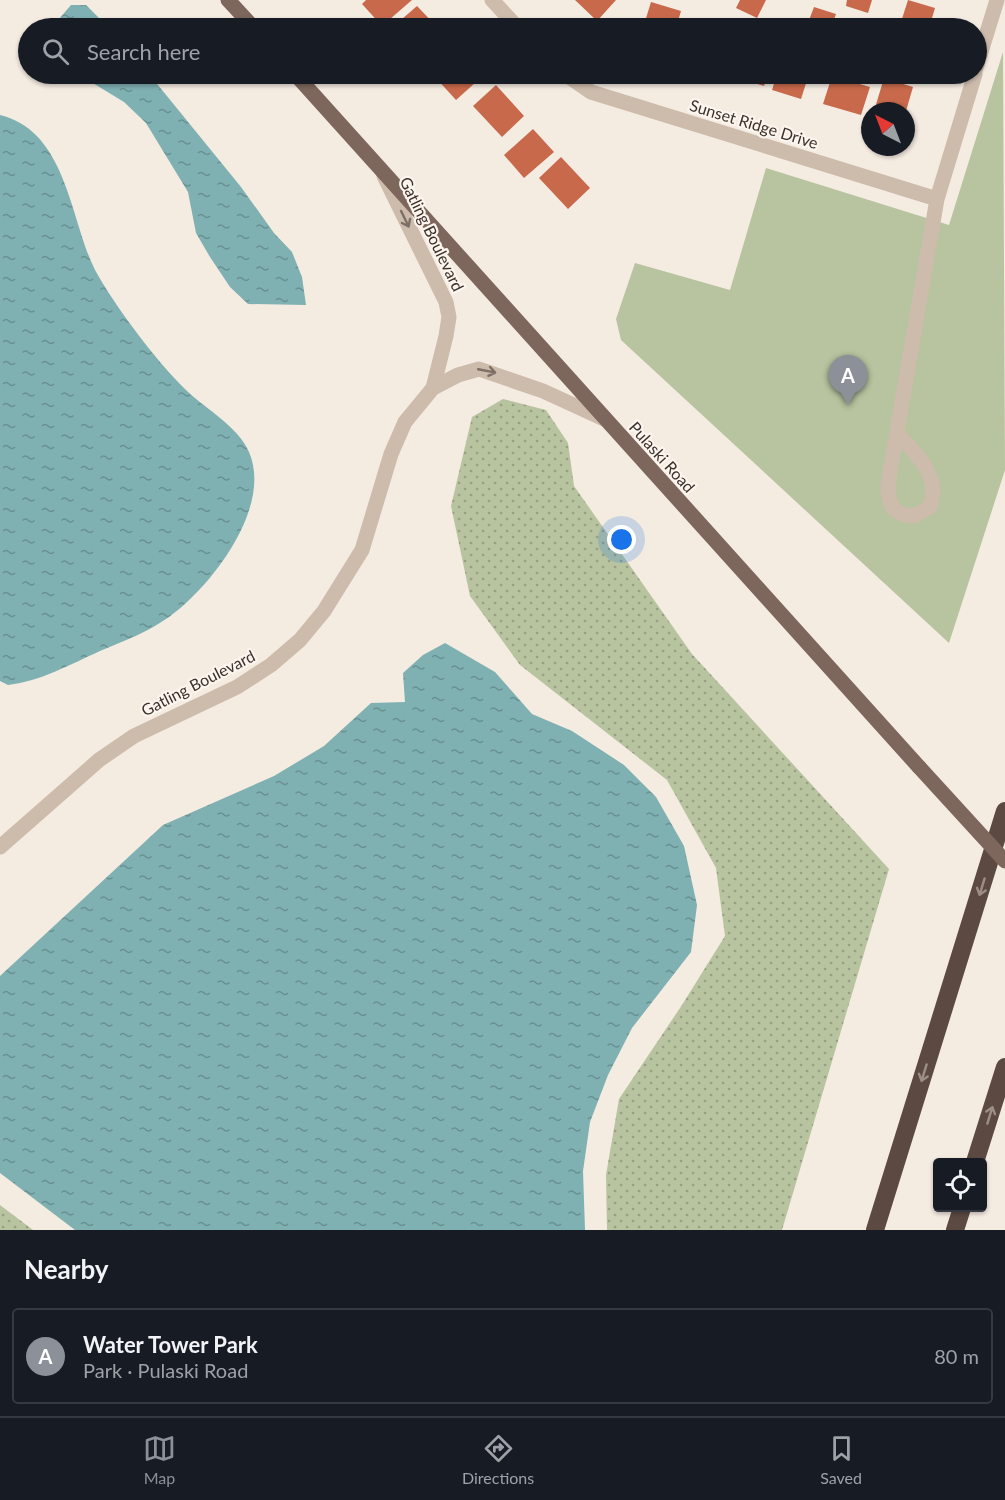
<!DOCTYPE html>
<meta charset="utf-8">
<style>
body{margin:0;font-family:Lato,sans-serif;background:#20242c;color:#f1f3f6}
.controls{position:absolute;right:18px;bottom:18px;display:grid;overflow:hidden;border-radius:6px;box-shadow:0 2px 4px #0004}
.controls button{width:54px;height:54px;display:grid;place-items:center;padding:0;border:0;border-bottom:2px solid #363941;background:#171b24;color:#f1f3f6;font:30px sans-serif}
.compass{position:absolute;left:861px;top:102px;width:54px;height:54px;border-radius:50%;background:#171b24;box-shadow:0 2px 4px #0004;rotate:318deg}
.you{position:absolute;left:622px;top:540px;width:21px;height:21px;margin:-15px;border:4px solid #fff;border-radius:50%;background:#1a73e8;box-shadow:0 0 0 9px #1a73e833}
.badge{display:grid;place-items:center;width:39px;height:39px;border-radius:50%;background:#8c9099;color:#fff;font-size:20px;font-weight:700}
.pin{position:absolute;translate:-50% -50px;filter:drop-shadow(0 2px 3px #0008)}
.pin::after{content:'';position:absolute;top:32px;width:21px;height:18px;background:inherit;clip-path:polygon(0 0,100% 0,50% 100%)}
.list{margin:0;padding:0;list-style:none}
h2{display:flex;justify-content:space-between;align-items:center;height:78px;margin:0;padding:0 24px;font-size:26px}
h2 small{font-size:20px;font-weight:400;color:#9ea1a6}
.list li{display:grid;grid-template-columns:39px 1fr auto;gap:18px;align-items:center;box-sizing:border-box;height:96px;margin:0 12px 12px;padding:0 12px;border:2px solid #363941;border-radius:6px}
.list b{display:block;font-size:22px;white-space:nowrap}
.list p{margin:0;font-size:20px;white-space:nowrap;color:#9ea1a6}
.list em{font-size:20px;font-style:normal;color:#9ea1a6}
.icon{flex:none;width:33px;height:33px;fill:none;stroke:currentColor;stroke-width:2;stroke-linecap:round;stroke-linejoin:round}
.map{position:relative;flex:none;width:1005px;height:1230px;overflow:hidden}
.search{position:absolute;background:#171b24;box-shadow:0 2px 4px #0004;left:18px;right:18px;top:18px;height:66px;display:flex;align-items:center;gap:15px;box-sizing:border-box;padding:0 21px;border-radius:33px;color:#9ea1a6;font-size:22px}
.sheet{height:186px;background:#171b24}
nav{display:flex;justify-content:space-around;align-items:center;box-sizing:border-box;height:84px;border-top:2px solid #363941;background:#171b24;font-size:16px;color:#9ea1a6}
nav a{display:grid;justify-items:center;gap:3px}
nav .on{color:#8c9099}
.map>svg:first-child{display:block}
.grass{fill:url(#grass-dots)}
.park{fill:#b8c4a0}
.water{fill:url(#water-ripples)}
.building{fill:#c8694b}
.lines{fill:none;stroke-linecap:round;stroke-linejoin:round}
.minor{stroke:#cdbbac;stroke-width:15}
.major{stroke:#7d675c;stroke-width:15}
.highway{stroke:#5c4a42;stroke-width:18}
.major-bridge{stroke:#7d675c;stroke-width:15}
.oneway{stroke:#7d6f65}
.oneway2{stroke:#9c8e87}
.labels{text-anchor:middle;stroke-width:4.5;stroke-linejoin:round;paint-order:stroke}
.street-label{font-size:16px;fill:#3b302b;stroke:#fbf5ee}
</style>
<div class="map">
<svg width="1005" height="1230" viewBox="0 0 1005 1230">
<defs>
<pattern id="grass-dots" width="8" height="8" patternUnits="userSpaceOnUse" patternTransform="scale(1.5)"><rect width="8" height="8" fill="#b8c4a0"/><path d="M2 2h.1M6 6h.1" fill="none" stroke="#97a083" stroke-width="1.8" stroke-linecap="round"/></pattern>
<pattern id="water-ripples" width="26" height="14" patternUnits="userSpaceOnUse" patternTransform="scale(1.5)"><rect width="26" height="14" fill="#7fb0b2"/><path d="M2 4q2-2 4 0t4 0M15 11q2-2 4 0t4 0" fill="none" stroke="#699091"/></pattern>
</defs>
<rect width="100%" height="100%" fill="#f4ebe1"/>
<!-- grass -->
<path class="grass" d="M503,399l43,11 22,33 6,43 118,168 197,215 -107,361h-175l-1,-55 13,-76 63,-94 43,-69 -9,-68 -49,-88 -147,-115 -50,-69 -19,-90 21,-89z
M0,1205l33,25h-33z"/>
<!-- park -->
<path class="park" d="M1003,52l2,418 -56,173 -328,-303 -5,-21 19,-56 95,27 36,-122 183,57z"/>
<!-- water -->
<path class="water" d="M71,5h15l23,23h-53l3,-9z
M78,74h71l92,113 33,46 18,19 10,25 4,28 -58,-1 -18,-17 -20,-30 -14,-24 -8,-41 -42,-69 -22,-21z
M0,115c67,16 70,105 95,155 19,35 62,92 90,119 20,20 53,37 64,63 24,55 -38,135 -80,165 -21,15 -45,24 -69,34 -31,14 -59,30 -92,34l-8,-4z
M445,643l50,29 37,42 40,17 52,34 32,32 28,49 13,59 -6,47 -59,76 -24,47 -18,47 -7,49 2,59h-510l-75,-57v-197l163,-151 111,-49 50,-30 47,-43 34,-1 -2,-29 20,-18z"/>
<!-- building -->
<path class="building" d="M366,0h46l-30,26 -20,-22z
M575,0h41l-19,21z
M740,0h26l-9,18 -21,-10z
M847,0h25l-4,13 -22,-7z
M908,0l27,8 -6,20 -28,-6z
M651,2l30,9 -5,17h-33z
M417,6l21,22h-42l-2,-2z
M814,7l22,7 -5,14h-25z
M690,19l32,9h-35z
M439,74h46l-29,26 -21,-23z
M725,74h43l-4,12z
M777,74h32l-8,25 -29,-9z
M832,76l38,11 -9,28 -38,-11z
M884,78l29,9 -7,24h-32z
M496,85l28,31 -22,21 -29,-31z
M533,129l21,23 -30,26 -20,-23z
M561,157l29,31 -22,21 -29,-31z"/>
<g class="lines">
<!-- minor -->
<path class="minor" d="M492,0l26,28
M976,68l21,-68
M565,74l26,18 346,107
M433,388l25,-13 21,-6 64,22 61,28
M898,435c20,19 43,43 32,72l-16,9c-22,-1 -26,-12 -26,-32l49,-285 38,-125
M0,847l99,-87 35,-24 103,-49 34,-22 29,-25 24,-29 38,-61 29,-96 14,-32 28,-34 13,-52 3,-19 -3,-15 -62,-126"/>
<!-- major -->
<path class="major" d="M228,0l26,28
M295,74l624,693"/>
<!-- highway -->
<path class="highway" d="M975,1162l30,-95
M875,1230l130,-419
M955,1230l7,-22"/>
<!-- major-bridge -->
<path class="major-bridge" d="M919,767l86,94"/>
</g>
<!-- one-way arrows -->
<defs><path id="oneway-shaft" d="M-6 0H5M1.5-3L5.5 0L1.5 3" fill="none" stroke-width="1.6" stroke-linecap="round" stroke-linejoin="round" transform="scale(1.5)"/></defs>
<g class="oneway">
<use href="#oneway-shaft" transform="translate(405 219) rotate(64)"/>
<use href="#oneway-shaft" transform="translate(487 371) rotate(11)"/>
</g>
<g class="oneway2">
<use href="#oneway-shaft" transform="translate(982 887) rotate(107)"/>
<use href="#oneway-shaft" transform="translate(924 1073) rotate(107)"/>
<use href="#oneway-shaft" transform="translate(990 1115) rotate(-73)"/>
</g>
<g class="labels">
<!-- street labels -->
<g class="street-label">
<text transform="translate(754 124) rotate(17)" y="6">Sunset Ridge Drive</text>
<text transform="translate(432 234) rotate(64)" y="6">Gatling Boulevard</text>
<text transform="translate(662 457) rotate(48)" y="6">Pulaski Road</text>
<text transform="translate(198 683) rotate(-27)" y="6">Gatling Boulevard</text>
</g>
</g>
</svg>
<div class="controls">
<button><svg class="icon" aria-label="locate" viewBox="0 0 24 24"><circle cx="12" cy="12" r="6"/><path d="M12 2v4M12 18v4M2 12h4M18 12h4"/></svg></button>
</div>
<svg class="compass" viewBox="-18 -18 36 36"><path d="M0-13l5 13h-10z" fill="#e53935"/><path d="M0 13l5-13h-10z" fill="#9ea1a6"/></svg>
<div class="you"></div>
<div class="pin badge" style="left:848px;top:405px">A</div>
<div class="search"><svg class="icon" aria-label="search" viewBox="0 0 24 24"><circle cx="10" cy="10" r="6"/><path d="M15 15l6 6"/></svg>Search here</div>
</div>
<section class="sheet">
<h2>Nearby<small></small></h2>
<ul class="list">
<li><span class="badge">A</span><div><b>Water Tower Park</b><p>Park · Pulaski Road</p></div><em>80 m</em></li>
</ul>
</section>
<nav>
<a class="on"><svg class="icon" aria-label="map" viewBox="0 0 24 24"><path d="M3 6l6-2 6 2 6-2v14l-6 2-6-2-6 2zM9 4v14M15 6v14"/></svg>Map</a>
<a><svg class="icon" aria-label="directions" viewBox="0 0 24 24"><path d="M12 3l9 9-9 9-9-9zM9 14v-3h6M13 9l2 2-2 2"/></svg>Directions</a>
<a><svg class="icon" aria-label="saved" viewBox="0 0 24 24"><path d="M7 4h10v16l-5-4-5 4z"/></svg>Saved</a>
</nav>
